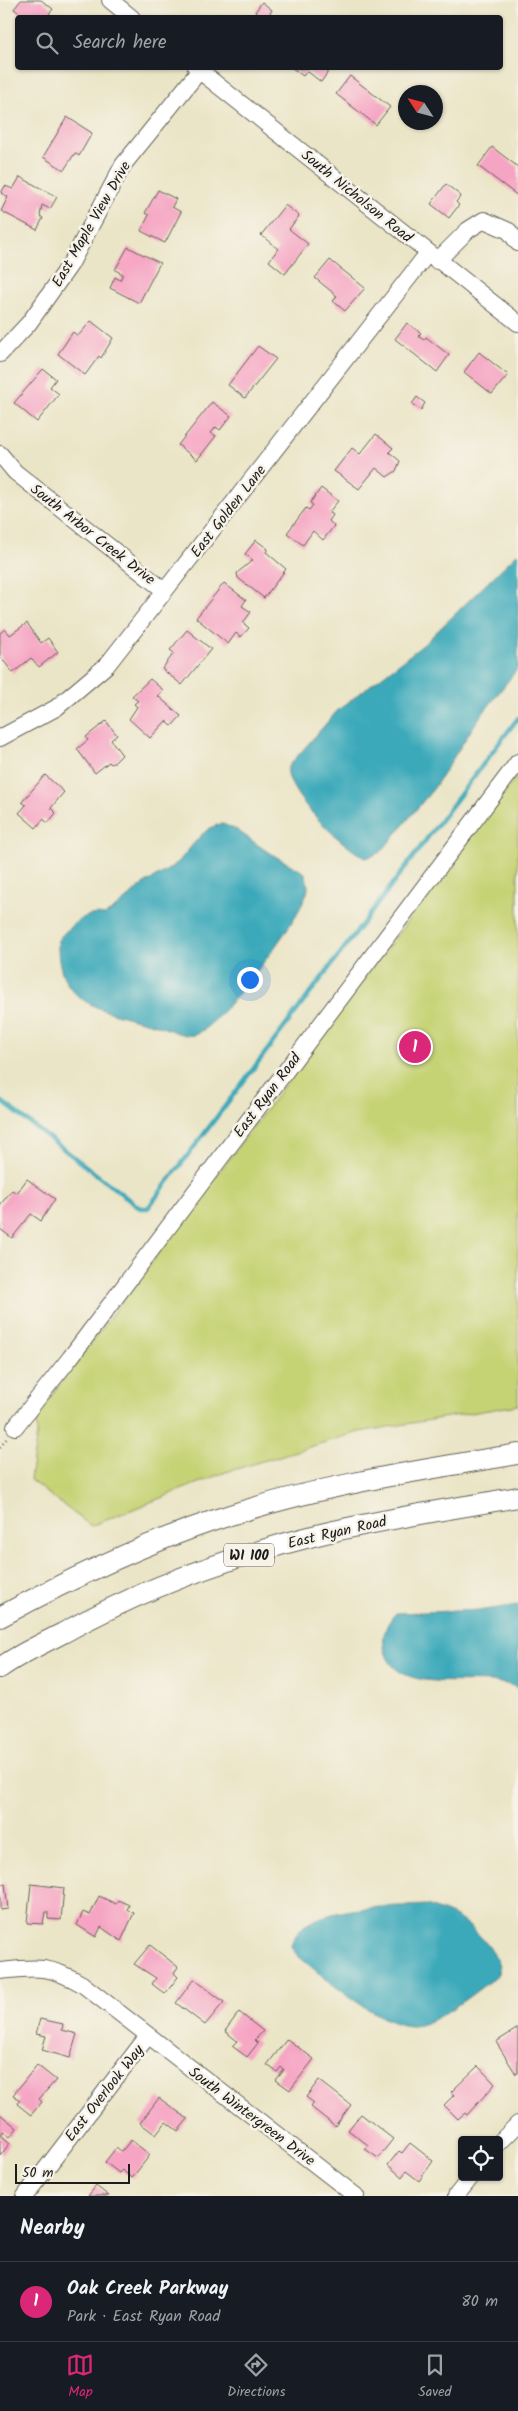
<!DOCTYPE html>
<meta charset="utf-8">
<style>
body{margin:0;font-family:Kalam,sans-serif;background:#242831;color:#f1f3f6}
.controls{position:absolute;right:15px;bottom:15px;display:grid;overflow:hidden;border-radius:5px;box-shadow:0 1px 4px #0004}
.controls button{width:45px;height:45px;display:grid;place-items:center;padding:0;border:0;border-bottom:1px solid #363941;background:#171b24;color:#f1f3f6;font:25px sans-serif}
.compass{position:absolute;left:398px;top:85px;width:45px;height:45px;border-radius:50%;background:#171b24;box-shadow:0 1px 4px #0004;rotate:306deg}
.scale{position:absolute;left:15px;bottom:12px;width:115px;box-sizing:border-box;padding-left:5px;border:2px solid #1c1c1c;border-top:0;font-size:14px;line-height:18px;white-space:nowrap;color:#1c1c1c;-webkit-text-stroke:4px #f7f3e8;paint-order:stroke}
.you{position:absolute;left:249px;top:979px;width:18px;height:18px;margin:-12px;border:4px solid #fff;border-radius:50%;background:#1a73e8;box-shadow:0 0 0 8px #1a73e833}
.badge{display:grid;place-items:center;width:32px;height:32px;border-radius:50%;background:#db2777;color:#fff;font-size:16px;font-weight:700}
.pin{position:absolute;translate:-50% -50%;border:2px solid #fff;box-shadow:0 1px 5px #0006}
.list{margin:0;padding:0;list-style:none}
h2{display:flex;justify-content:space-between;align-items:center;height:65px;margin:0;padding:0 20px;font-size:21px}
h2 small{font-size:16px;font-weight:400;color:#9ea1a6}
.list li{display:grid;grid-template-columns:32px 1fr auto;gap:15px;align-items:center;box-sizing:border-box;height:80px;padding:0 20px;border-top:1px solid #363941}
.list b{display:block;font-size:19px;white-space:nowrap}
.list p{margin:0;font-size:16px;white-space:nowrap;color:#9ea1a6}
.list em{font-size:16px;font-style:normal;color:#9ea1a6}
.icon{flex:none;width:28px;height:28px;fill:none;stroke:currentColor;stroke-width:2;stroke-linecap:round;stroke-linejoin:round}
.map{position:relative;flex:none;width:518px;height:2196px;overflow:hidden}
.search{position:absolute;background:#171b24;box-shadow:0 1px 4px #0004;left:15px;right:15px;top:15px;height:55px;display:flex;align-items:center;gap:12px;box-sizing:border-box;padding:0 18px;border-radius:5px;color:#9ea1a6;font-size:19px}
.sheet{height:145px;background:#171b24}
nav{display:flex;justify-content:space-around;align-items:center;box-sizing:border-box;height:70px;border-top:1px solid #363941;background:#171b24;font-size:14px;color:#9ea1a6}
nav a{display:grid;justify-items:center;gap:2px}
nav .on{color:#db2777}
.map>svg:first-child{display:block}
.green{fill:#c6d375;stroke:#717848}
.water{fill:#3ba9ba;stroke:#2c626b}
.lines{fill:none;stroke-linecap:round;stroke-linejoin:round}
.stream{stroke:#3ba9ba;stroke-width:4.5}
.building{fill:#f6a4c3}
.minor-casing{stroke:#646258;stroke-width:18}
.major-casing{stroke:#646258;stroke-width:22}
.path{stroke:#646258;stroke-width:2.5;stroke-dasharray:1 4;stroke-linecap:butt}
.minor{stroke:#fff;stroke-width:16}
.major{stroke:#fff;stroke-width:20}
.labels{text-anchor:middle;stroke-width:5;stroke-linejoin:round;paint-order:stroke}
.shield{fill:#f7f3e8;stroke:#5e5c59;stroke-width:1}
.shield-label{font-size:14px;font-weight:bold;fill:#1c1c1c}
.street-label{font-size:15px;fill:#1c1c1c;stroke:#f7f3e8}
</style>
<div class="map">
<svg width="518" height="2196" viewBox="0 0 518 2196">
<rect width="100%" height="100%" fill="#f7f3e8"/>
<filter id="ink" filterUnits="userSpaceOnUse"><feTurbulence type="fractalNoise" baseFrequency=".02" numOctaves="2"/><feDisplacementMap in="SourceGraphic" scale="10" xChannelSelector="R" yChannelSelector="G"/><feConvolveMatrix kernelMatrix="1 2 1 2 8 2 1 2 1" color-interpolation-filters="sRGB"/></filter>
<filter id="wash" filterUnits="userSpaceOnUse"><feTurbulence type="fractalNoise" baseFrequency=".0096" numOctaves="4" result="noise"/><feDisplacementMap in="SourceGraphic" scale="20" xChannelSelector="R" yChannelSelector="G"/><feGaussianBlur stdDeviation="1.12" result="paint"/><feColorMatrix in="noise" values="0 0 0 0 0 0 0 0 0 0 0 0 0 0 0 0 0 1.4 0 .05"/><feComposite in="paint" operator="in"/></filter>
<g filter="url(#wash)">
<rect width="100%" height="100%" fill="#ebe5c7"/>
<!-- green -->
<path class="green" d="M518,774v631l-159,27 -136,41 -132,53 -61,-46 7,-46 -1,-18z"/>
<!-- water -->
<path class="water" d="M518,553v115l-41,53 -43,67 -53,64 -15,6c-21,-9 -83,-66 -78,-91l50,-57 85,-65z
M223,824l14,6 31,22 37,21c1,4 3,10 3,15 -2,25 -88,136 -111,146 -13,5 -31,-7 -44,-10 -51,-14 -97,-18 -95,-84 13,-15 26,-29 47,-25 14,-8 24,-19 36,-29 12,-8 25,-14 36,-23 13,-12 26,-38 46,-39z
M518,1605v83c-35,-18 -124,14 -134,-41 -2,-13 3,-25 12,-34l88,-3z
M427,1905c9,4 20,7 29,12 16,9 46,37 43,57 -19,14 -65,53 -88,52 -33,-1 -87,-49 -113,-70l-7,-9c5,-43 103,-40 136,-42z"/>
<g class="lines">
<!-- stream -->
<path class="stream" d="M0,1100l140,108h8l370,-490"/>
</g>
<g id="blocks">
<!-- building -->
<path class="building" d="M21,0h20l12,9 -7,9h-20l-12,-9z
M262,2l10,8 -5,8h-4l-8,-6z
M292,68h39l-10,14 -14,-11 -4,5z
M350,76l40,31 -14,18 -40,-31z
M67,117l25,16 -13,23 -4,-3 -11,17 -21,-13z
M492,147l26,20v29l-40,-30z
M20,177l37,20 -7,12 -8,-4 -2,11 3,2 -6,12 -36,-19 7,-14 -7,-4 4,-7 8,3z
M446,184l15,12 -5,6 3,3 -10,13 -18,-14z
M158,190l18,9 -4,8 9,5 -16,31 -24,-12 8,-16 -4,-2z
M285,205l14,11 -10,13 19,15 -23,30 -16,-13 9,-12 -17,-14z
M128,247l32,16 -21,40 -29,-15 5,-11 5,3 3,-6 -8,-4z
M330,260l35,28 -20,23 -12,-10 4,-5 -22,-18z
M91,321l22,17 -12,20 -2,-2 -14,19 -27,-21 15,-22 5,4z
M407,323l14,10 -3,3 6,4 2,-3 23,18 -12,17 -42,-33z
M258,346l18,13 -31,39 -17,-13z
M479,352l29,23 -16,19 -28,-22z
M43,369l13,10 -6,8 9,7 -22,28 -23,-19z
M417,397l8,6 -4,7 -9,-6z
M212,402l19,14 -11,14 -4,-3 -5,6 5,3 -19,24 -19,-15z
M376,434l17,14 -4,4 11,9 -4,10 -9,6 -11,-9 -17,21 -25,-18 18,-23 8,6z
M321,488l17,13 -9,11 4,3 -4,6 5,5 -11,14 -10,-9 -10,14 -16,-12 19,-25 3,2 4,-5 -3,-2z
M256,540l12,9 -2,3 20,17 -22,29 -26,-20 -1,-5 16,-13 -8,-6z
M224,583l22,17 -4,6 9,6 -8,11 6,5 -8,9 -5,-4 -8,11 -32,-26z
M27,623l14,20 7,-5 10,14 -19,15 -8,-9 -18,15 -13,-17v-23l5,-4 5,6z
M187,630l24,19 -29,36 -20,-16 12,-16 -4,-3z
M150,679l13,11 -5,6 23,20 -9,10 -6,-5 -16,17 -21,-19 8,-12 -3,-3 4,-3 -6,-5z
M106,721l11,14 -6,5 11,15 -7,7 -4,2 -2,-2 -14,11 -18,-24 11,-9 -2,-3z
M45,775l19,17 -13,16 5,5 -8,10 -5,-4 -7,9 -17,-15 7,-8 -4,-3z
M27,1179l28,20 -14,22 -10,-7 -19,24 -12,-9v-24l12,-15 5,3z
M0,1884h5l3,25 -8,1z
M31,1884l33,4 -3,32 -13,-1v-7h-3l-2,12 -16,-1z
M99,1896l17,8 2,-4 11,5 -2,5 7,3 -13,28 -20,-14 -5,10 -19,-12 6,-13 7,3z
M150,1945l28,22 -4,6 4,4 -13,17 -13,-10 4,-6 -22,-14z
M194,1979l30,23 -19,23 -29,-22z
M239,2012l24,19 -8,9 3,3 -11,14 -15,-11 5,-5 -12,-10z
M40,2019l23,5 -1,6 15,4 -7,24 -28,-8 4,-14 -10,-2z
M518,2028v45l-2,1 -20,-32z
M287,2039l27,20 -24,31 -14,-10 8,-10 -3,-3 -4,5 -10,-7z
M37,2065l19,15 -17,19 3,3 -11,13 -14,-11 3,-4 -7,-5z
M478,2066l17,18 -28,31 -2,-2 -7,6 -14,-14 10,-10 -3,-3z
M319,2080l32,25 -16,21 -24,-19 3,-4 -8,-6z
M159,2098l29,21 -10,12 -12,-9 -10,13 -16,-12z
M0,2114l17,14 -7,9 -7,-6 -2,4 9,8 -10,13z
M361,2114l32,25 -15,19 -13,-9 3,-4 -20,-15z
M131,2140l19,15 -18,23 -10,-8 -3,3 -14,-11 11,-14 5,4z
M410,2143l23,18 -14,20 -13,-10 -4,6 -14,-12 11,-14 3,2z
M96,2186l13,10h-21z"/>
</g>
</g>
<g filter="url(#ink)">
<use href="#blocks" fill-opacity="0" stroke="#646258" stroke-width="1"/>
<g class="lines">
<!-- minor casing -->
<g class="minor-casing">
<path id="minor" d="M110,0l22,18
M196,68l322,255
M437,261l31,-31 16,-10 25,11 9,12
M0,354l29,-31 41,-58 53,-100 77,-95
M0,454l15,18 150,119
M0,738l56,-30 51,-43 321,-412
M15,1427l55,-69 448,-596
M0,1971c37,-4 49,-6 82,13l274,212
M499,2143l19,-19
M25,2196l122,-159
M456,2196l15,-19"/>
</g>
<!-- major casing -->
<g class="major-casing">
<path id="major" d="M0,1617c71,-39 140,-72 218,-98 97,-33 199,-48 300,-65
M0,1668c19,-14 42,-24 63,-35 79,-44 166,-76 254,-98 66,-16 134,-26 201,-38"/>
</g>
<!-- path -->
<path class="path" d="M0,1448l7,-10"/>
<!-- minor -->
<use href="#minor" class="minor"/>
<!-- major -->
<use href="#major" class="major"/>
</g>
</g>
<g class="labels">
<!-- shield labels -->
<rect class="shield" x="224" y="1543.5" width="50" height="23" rx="4"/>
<g class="shield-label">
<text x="249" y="1560">WI 100</text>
</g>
<!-- street labels -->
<g class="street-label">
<text transform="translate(357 196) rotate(39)" y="5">South Nicholson Road</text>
<text transform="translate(91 224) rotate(-60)" y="5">East Maple View Drive</text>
<text transform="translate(228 511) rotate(-52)" y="5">East Golden Lane</text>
<text transform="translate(93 534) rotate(38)" y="5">South Arbor Creek Drive</text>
<text transform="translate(267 1095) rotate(-53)" y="5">East Ryan Road</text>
<text transform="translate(337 1532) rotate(-13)" y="5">East Ryan Road</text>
<text transform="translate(104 2093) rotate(-52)" y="5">East Overlook Way</text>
<text transform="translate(252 2116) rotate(37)" y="5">South Wintergreen Drive</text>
</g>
</g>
</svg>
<div class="controls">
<button><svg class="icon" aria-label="locate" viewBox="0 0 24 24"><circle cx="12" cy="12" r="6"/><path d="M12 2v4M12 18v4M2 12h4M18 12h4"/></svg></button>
</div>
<svg class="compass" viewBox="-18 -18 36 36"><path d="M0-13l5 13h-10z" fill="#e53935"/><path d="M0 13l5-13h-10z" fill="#9ea1a6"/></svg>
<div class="scale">50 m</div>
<div class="you"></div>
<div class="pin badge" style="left:415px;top:1047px">1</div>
<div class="search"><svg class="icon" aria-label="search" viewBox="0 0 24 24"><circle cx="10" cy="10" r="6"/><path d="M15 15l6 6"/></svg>Search here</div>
</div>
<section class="sheet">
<h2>Nearby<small></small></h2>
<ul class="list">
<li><span class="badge">1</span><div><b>Oak Creek Parkway</b><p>Park · East Ryan Road</p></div><em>80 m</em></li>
</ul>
</section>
<nav>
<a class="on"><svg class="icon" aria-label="map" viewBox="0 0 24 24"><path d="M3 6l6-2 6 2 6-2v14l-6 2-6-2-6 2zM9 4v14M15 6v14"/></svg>Map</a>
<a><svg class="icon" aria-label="directions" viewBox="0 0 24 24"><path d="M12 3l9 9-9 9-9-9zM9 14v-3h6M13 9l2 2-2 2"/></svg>Directions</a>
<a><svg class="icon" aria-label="saved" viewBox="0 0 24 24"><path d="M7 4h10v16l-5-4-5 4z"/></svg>Saved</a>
</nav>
